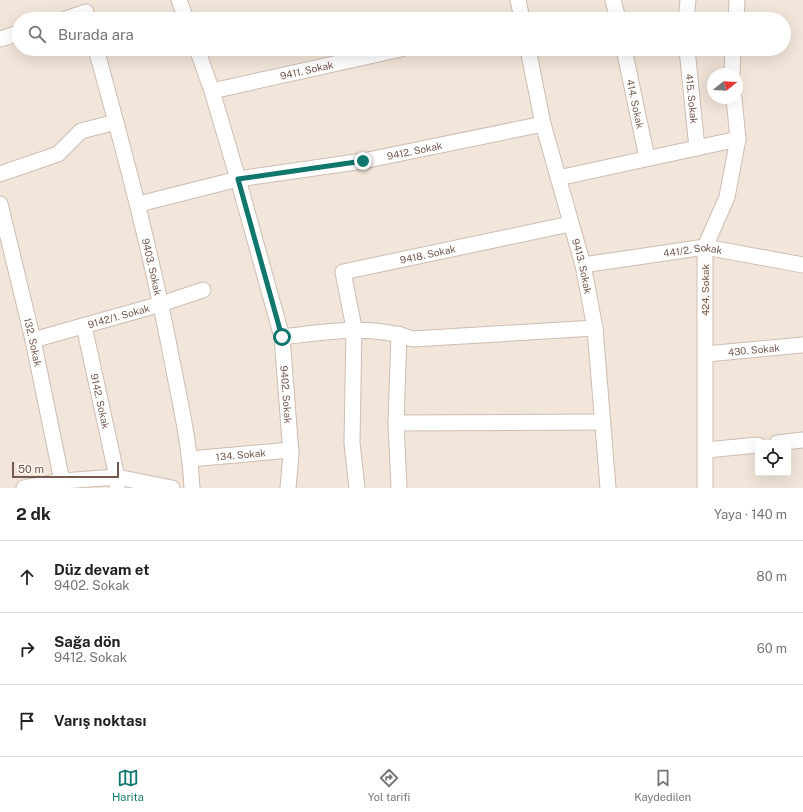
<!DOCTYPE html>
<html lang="tr">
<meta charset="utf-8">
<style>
body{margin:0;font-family:"Public Sans",sans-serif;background:#f6f6f6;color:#222}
.controls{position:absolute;right:12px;bottom:12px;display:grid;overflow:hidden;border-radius:4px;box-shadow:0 4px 16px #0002}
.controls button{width:36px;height:36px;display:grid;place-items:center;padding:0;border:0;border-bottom:1px solid #e0e0e0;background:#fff;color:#222;font:20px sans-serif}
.compass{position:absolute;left:707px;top:68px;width:36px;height:36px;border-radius:50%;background:#fff;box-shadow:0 4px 16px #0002;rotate:72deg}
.scale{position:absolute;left:12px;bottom:10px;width:107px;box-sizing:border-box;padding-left:4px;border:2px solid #74594f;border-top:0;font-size:11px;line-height:14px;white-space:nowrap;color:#74594f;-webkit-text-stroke:3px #fef7f1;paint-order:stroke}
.stop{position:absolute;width:12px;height:12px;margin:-9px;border:3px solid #0f766e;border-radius:50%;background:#fff}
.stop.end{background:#0f766e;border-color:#fff;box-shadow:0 1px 4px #0008}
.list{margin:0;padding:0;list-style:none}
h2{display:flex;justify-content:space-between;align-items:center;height:52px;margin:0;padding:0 16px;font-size:17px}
h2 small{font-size:13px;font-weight:400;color:#767676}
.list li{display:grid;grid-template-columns:26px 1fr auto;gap:12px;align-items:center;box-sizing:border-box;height:72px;padding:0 16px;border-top:1px solid #e0e0e0}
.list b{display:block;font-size:15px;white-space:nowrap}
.list p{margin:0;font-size:13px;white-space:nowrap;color:#767676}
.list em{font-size:13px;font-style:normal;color:#767676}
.icon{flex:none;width:22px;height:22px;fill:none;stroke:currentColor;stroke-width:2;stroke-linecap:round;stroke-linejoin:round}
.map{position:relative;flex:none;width:803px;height:488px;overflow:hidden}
.search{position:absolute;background:#fff;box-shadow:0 4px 16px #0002;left:12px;right:12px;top:12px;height:44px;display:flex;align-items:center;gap:10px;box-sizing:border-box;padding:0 14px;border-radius:22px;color:#767676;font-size:15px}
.sheet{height:268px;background:#fff}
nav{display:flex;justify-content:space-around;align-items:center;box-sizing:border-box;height:56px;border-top:1px solid #e0e0e0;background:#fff;font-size:11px;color:#767676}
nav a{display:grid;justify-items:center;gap:2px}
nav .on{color:#0f766e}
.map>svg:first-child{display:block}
.residential{fill:#f2e5d9;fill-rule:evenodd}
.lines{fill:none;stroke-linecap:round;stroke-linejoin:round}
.street-casing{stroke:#cebdb3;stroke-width:17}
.street{stroke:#fff;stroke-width:15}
.route{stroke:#0f766e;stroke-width:5}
.labels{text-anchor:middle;stroke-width:3;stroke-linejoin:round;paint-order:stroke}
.street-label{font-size:10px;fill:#74594f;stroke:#fef7f1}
</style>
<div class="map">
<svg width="803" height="488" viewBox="0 0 803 488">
<rect width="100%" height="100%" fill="#fbf3eb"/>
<!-- residential -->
<path class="residential" d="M0,0h803v488h-803zM19,19h765v30h-765zM713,74h24v24h-24zM758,443h30v30h-30z"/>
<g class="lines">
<!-- street casing -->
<g class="street-casing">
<g id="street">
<path d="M179,0l7,19"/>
<path d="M518,0l4,19"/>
<path d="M613,0l5,19"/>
<path d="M65,19l21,-7"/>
<path d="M686,19l2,-19"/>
<path d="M736,19l1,-19"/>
<path d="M0,39l19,-6"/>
<path id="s1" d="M96,49c29,105 57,210 77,317 8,40 17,81 19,122"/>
<path id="s2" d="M197,49l15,42 26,88 44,158 9,117 -3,34"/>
<path id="s3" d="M528,49l15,75 40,141 12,63 13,160"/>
<path id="s4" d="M624,49l23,109"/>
<path id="s5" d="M687,49l10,99"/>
<path d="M732,74l1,-25"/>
<path id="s6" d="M212,91l189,-42"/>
<path d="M0,174l58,-20 23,-23 35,-9"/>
<path d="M558,178l180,-39"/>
<path id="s7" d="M0,204l33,136 29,141"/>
<path id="s8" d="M139,204l99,-25 125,-18 180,-37"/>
<path id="s9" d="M583,265l122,-18 98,18"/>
<path id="s10" d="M84,326l33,151v11"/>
<path d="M282,337c44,-5 88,-13 131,2l182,-11"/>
<path id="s11" d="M33,340l128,-36 42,-14"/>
<path id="s12" d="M706,354l97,-9"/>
<path d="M396,423l207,-1"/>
<path d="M777,443l26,-3"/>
<path d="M706,450l52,-5"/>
<path id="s13" d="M190,459l101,-9"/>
<path d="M24,488l38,-7 55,-4 55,11"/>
<path id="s14" d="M357,488l-5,-45 2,-115 -11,-56 227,-48"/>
<path d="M399,488l-3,-65 3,-89"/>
<path d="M705,488v-241l22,-50 11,-58 -4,-41"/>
</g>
</g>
<!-- street -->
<use href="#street" class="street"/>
</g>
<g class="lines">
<!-- route -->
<path class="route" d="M282,337l-44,-158 125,-18"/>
</g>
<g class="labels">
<!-- street labels -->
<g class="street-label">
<text dy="4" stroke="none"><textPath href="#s6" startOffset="97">9411. Sokak</textPath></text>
<text dy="4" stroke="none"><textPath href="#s5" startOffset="50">415. Sokak</textPath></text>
<text dy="4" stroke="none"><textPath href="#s4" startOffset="56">414. Sokak</textPath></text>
<text dy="4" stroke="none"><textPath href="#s8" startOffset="281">9412. Sokak</textPath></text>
<text dy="4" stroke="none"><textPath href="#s9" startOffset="111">441/2. Sokak</textPath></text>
<text dy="4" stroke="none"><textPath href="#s14" startOffset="304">9418. Sokak</textPath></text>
<text dy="4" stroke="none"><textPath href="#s3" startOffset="224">9413. Sokak</textPath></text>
<text dy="4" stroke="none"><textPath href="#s1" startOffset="225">9403. Sokak</textPath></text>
<text transform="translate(705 290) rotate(-90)" y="4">424. Sokak</text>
<text dy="4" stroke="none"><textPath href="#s11" startOffset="89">9142/1. Sokak</textPath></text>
<text dy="4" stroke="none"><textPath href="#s7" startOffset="142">132. Sokak</textPath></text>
<text dy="4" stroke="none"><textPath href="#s12" startOffset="48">430. Sokak</textPath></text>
<text dy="4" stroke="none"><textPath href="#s2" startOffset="358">9402. Sokak</textPath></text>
<text dy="4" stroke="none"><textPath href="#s10" startOffset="77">9142. Sokak</textPath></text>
<text dy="4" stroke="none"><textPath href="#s13" startOffset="51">134. Sokak</textPath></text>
</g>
</g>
</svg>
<div class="controls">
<button><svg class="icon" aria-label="locate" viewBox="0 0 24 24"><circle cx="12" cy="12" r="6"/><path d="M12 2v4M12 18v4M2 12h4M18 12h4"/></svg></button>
</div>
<svg class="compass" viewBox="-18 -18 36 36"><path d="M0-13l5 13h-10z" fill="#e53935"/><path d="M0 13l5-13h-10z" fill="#767676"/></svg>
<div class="scale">50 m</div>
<div class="stop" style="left:282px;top:337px"></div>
<div class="stop end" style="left:363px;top:161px"></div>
<div class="search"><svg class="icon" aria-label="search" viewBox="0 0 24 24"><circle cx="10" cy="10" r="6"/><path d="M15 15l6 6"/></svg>Burada ara</div>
</div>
<section class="sheet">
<h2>2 dk<small>Yaya · 140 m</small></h2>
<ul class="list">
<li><svg class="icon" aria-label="ahead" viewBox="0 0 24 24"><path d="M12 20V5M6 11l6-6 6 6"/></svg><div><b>Düz devam et</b><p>9402. Sokak</p></div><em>80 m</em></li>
<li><svg class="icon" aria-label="right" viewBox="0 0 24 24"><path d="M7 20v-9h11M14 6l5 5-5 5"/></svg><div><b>Sağa dön</b><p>9412. Sokak</p></div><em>60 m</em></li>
<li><svg class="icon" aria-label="arrive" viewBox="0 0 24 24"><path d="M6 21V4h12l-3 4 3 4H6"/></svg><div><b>Varış noktası</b></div></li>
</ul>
</section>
<nav>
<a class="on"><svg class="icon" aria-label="map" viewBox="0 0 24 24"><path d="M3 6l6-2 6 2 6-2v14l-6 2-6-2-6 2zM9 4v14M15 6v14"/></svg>Harita</a>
<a><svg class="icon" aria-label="directions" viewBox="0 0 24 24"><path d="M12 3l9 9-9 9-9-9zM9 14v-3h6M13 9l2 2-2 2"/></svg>Yol tarifi</a>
<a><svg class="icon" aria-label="saved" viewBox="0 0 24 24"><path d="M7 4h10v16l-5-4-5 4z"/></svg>Kaydedilen</a>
</nav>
